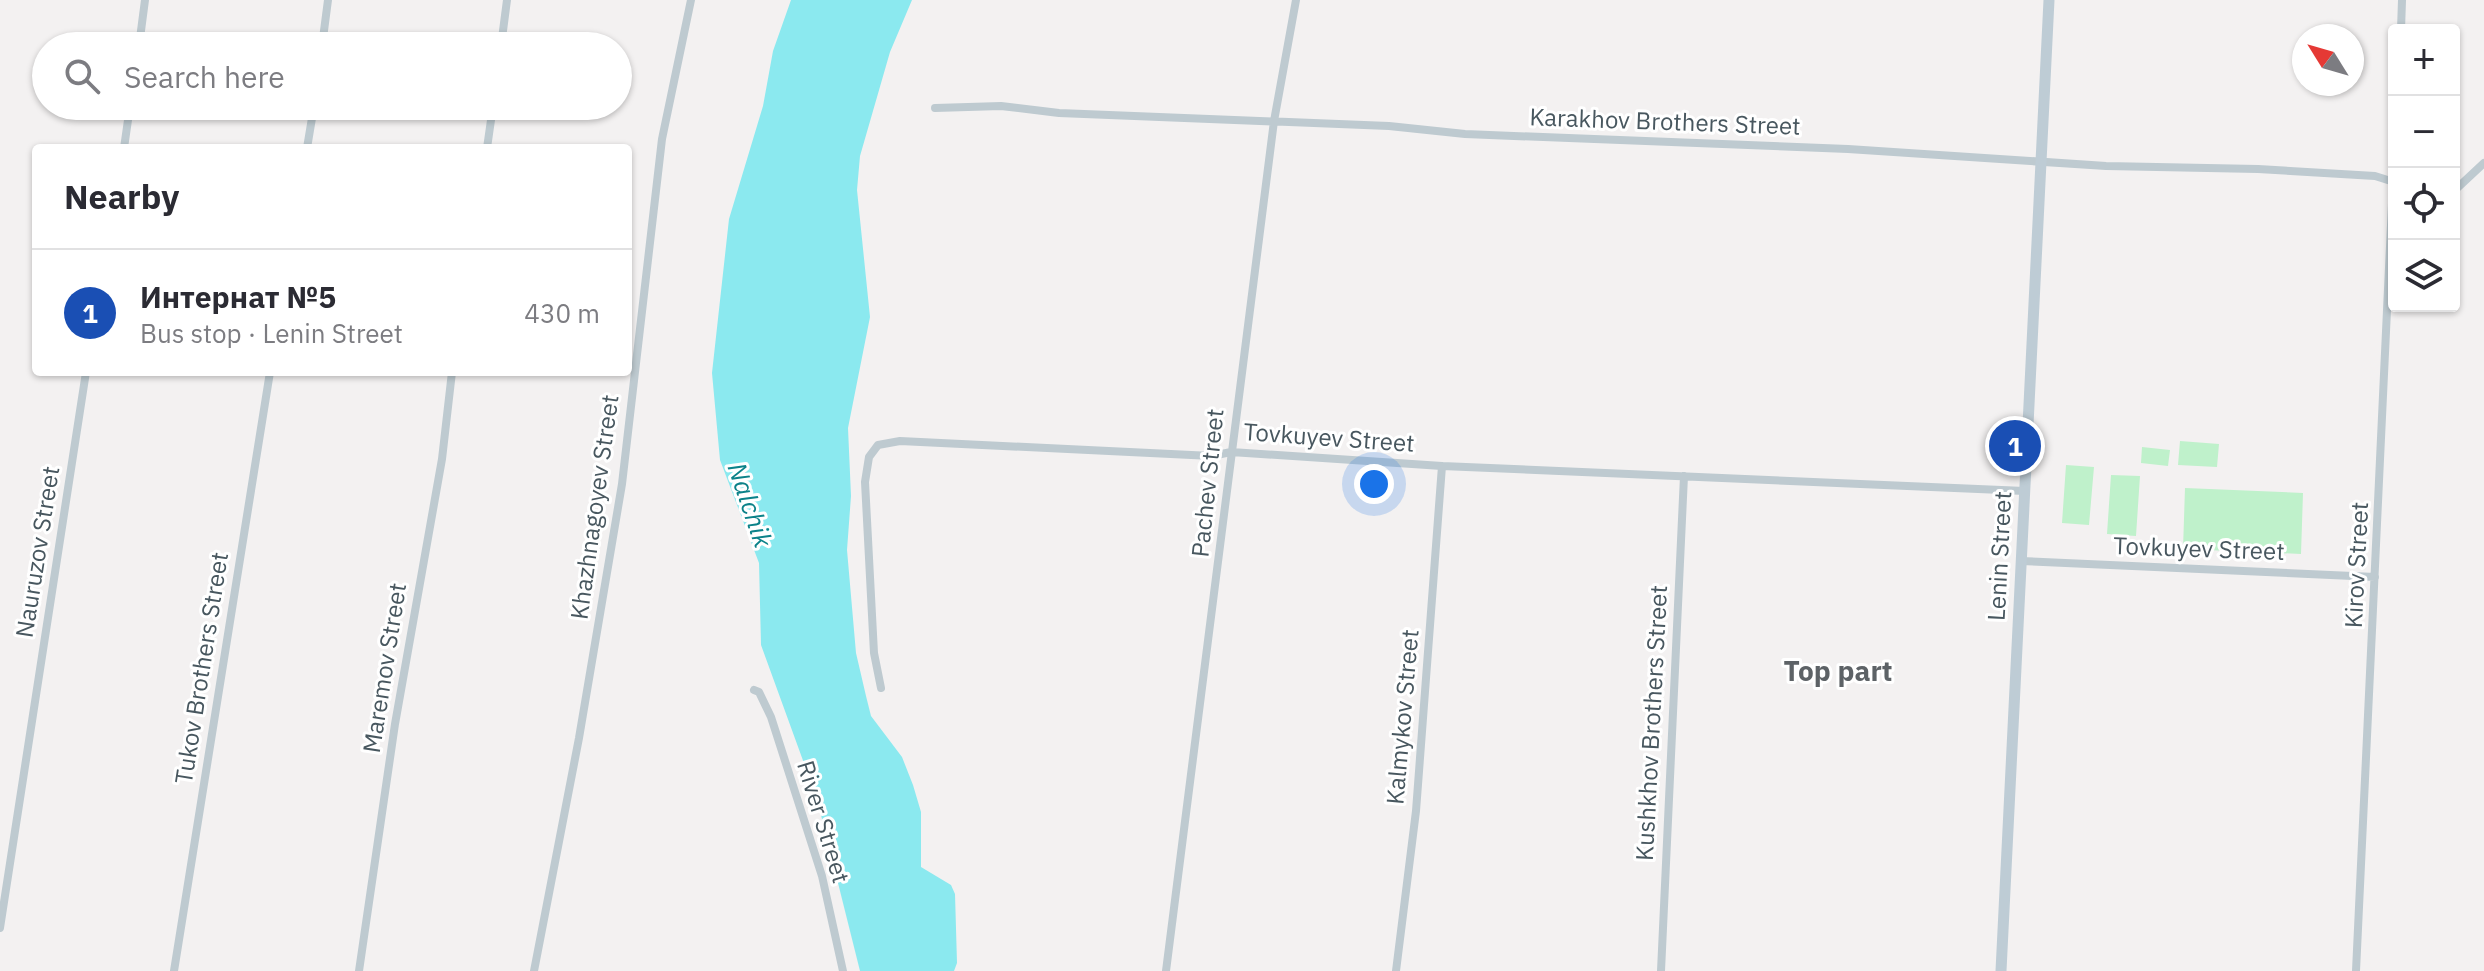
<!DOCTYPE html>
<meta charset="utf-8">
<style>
body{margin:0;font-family:"IBM Plex Sans",sans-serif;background:#f7f7f7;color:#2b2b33}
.controls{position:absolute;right:24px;top:24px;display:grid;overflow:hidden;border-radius:8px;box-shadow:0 2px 6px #0004}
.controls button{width:72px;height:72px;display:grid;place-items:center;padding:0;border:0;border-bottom:2px solid #e1e1e2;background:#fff;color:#2b2b33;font:40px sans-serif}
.compass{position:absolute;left:2292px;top:24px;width:72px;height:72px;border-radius:50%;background:#fff;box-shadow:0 2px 6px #0004;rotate:307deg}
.you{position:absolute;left:1374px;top:484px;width:28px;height:28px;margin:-20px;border:6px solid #fff;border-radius:50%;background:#1a73e8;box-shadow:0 0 0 12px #1a73e833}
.badge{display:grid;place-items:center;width:52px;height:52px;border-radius:50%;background:#ea580c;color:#fff;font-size:26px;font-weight:700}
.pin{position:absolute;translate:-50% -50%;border:4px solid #fff;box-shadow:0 2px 8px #0006}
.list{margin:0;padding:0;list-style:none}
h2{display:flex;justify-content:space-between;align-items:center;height:104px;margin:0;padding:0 32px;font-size:34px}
h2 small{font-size:26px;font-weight:400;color:#7c7c81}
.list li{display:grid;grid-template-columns:52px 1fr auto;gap:24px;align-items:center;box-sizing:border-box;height:128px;padding:0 32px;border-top:2px solid #e1e1e2}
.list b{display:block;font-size:30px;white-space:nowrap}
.list p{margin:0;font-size:26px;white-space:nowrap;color:#7c7c81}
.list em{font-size:26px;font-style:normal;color:#7c7c81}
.icon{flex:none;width:44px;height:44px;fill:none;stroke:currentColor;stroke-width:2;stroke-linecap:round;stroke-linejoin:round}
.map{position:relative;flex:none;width:2484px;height:971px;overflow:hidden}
.search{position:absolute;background:#fff;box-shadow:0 2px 6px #0004;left:32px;top:32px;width:600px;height:88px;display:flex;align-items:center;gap:20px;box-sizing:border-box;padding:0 28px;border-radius:44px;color:#7c7c81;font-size:30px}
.panel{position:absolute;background:#fff;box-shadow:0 2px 6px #0004;left:32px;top:144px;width:600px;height:232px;border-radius:8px}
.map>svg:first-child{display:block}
.green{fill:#bff1cb}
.water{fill:#8be9ef}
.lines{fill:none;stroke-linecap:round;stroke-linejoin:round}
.street{stroke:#becad0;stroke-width:8}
.secondary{stroke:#beccd5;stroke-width:11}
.labels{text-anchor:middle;stroke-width:6;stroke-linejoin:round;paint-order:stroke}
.street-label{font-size:24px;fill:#48575f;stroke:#fff}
.water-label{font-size:26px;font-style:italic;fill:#0b8289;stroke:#fff}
.quarter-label{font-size:28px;font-weight:bold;fill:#5d6266;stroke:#fff}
</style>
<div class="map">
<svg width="2484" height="971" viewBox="0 0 2484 971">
<rect width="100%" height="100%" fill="#f3f1f1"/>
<!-- green -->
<path class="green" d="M2180,441l39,3 -2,23 -39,-2z
M2142,447l28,3 -2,16 -27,-3z
M2066,465l28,2 -5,58 -27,-2z
M2111,475l29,1 -4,60 -29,-2z
M2185,488l118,5 -2,61 -118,-5z"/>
<!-- water -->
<path class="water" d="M791,0h121l-22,52 -30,104 -3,34 13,127 -22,111 3,68 -4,54 9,103 10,43 5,20 31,41 11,28 8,27v55l30,18 4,9 2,69 -3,8h-94l-43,-172 -56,-154 -2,-82 -39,-103 -8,-87 17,-154 34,-113 10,-55z"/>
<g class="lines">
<!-- street -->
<path class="street" d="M2401,30l1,-30
M139,46l6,-46
M322,46l6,-46
M501,46l6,-46
M935,108l66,-2 58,7 330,13 76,8 383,15 258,17 152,3 117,7 19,6
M124,148l6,-42
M307,148l7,-42
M487,148l6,-42
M2454,191l30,-28
M2021,561l354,16
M881,688l-7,-35 -9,-171 4,-25 9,-12 22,-4 312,15 19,-4 211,14 583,25
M754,690l5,2 12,25 51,159 21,95
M0,928l86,-556
M174,971l96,-599
M359,971l36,-247 47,-265 10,-87
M534,971l45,-233 43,-254 40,-345 29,-139
M1166,971l108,-850 22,-121
M1396,971l20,-160 26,-345
M1661,971l23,-495
M2356,971l38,-810"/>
<!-- secondary -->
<path class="secondary" d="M2001,971l48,-971"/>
</g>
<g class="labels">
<!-- street labels -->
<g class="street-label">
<text transform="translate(1665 122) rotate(2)" y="8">Karakhov Brothers Street</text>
<text transform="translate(1329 438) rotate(4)" y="8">Tovkuyev Street</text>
<text transform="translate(1208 483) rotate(-84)" y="8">Pachev Street</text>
<text transform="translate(595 507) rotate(-82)" y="8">Khazhnagoyev Street</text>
<text transform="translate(2199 549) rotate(2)" y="8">Tovkuyev Street</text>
<text transform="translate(38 552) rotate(-81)" y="8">Nauruzov Street</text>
<text transform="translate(2000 556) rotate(-87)" y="8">Lenin Street</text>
<text transform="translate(2357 565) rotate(-87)" y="8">Kirov Street</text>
<text transform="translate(202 668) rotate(-81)" y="8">Tukov Brothers Street</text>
<text transform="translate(385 668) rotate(-81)" y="8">Maremov Street</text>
<text transform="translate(1403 717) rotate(-85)" y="8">Kalmykov Street</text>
<text transform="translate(1652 723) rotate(-87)" y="8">Kushkhov Brothers Street</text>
<text transform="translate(823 822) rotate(73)" y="8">River Street</text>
</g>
<!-- water labels -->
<g class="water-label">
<text transform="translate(750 505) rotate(71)" y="9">Nalchik</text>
</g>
<!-- quarter labels -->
<g class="quarter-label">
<text x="1838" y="681">Top part</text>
</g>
</g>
</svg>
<div class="controls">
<button>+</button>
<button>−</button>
<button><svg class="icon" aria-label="locate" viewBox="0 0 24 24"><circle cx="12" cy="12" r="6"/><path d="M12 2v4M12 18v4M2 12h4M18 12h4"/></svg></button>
<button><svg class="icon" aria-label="layers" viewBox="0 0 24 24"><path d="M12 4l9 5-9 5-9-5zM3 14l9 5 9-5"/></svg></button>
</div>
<svg class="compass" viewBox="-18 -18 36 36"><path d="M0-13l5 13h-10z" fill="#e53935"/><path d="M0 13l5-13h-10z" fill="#7c7c81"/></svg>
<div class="you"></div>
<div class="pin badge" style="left:2015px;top:446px;background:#1a4fb4">1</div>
<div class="search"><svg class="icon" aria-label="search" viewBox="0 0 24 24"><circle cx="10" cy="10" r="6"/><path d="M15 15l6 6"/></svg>Search here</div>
<section class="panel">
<h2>Nearby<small></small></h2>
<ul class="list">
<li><span class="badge" style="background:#1a4fb4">1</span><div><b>Интернат №5</b><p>Bus stop · Lenin Street</p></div><em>430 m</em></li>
</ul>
</section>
</div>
